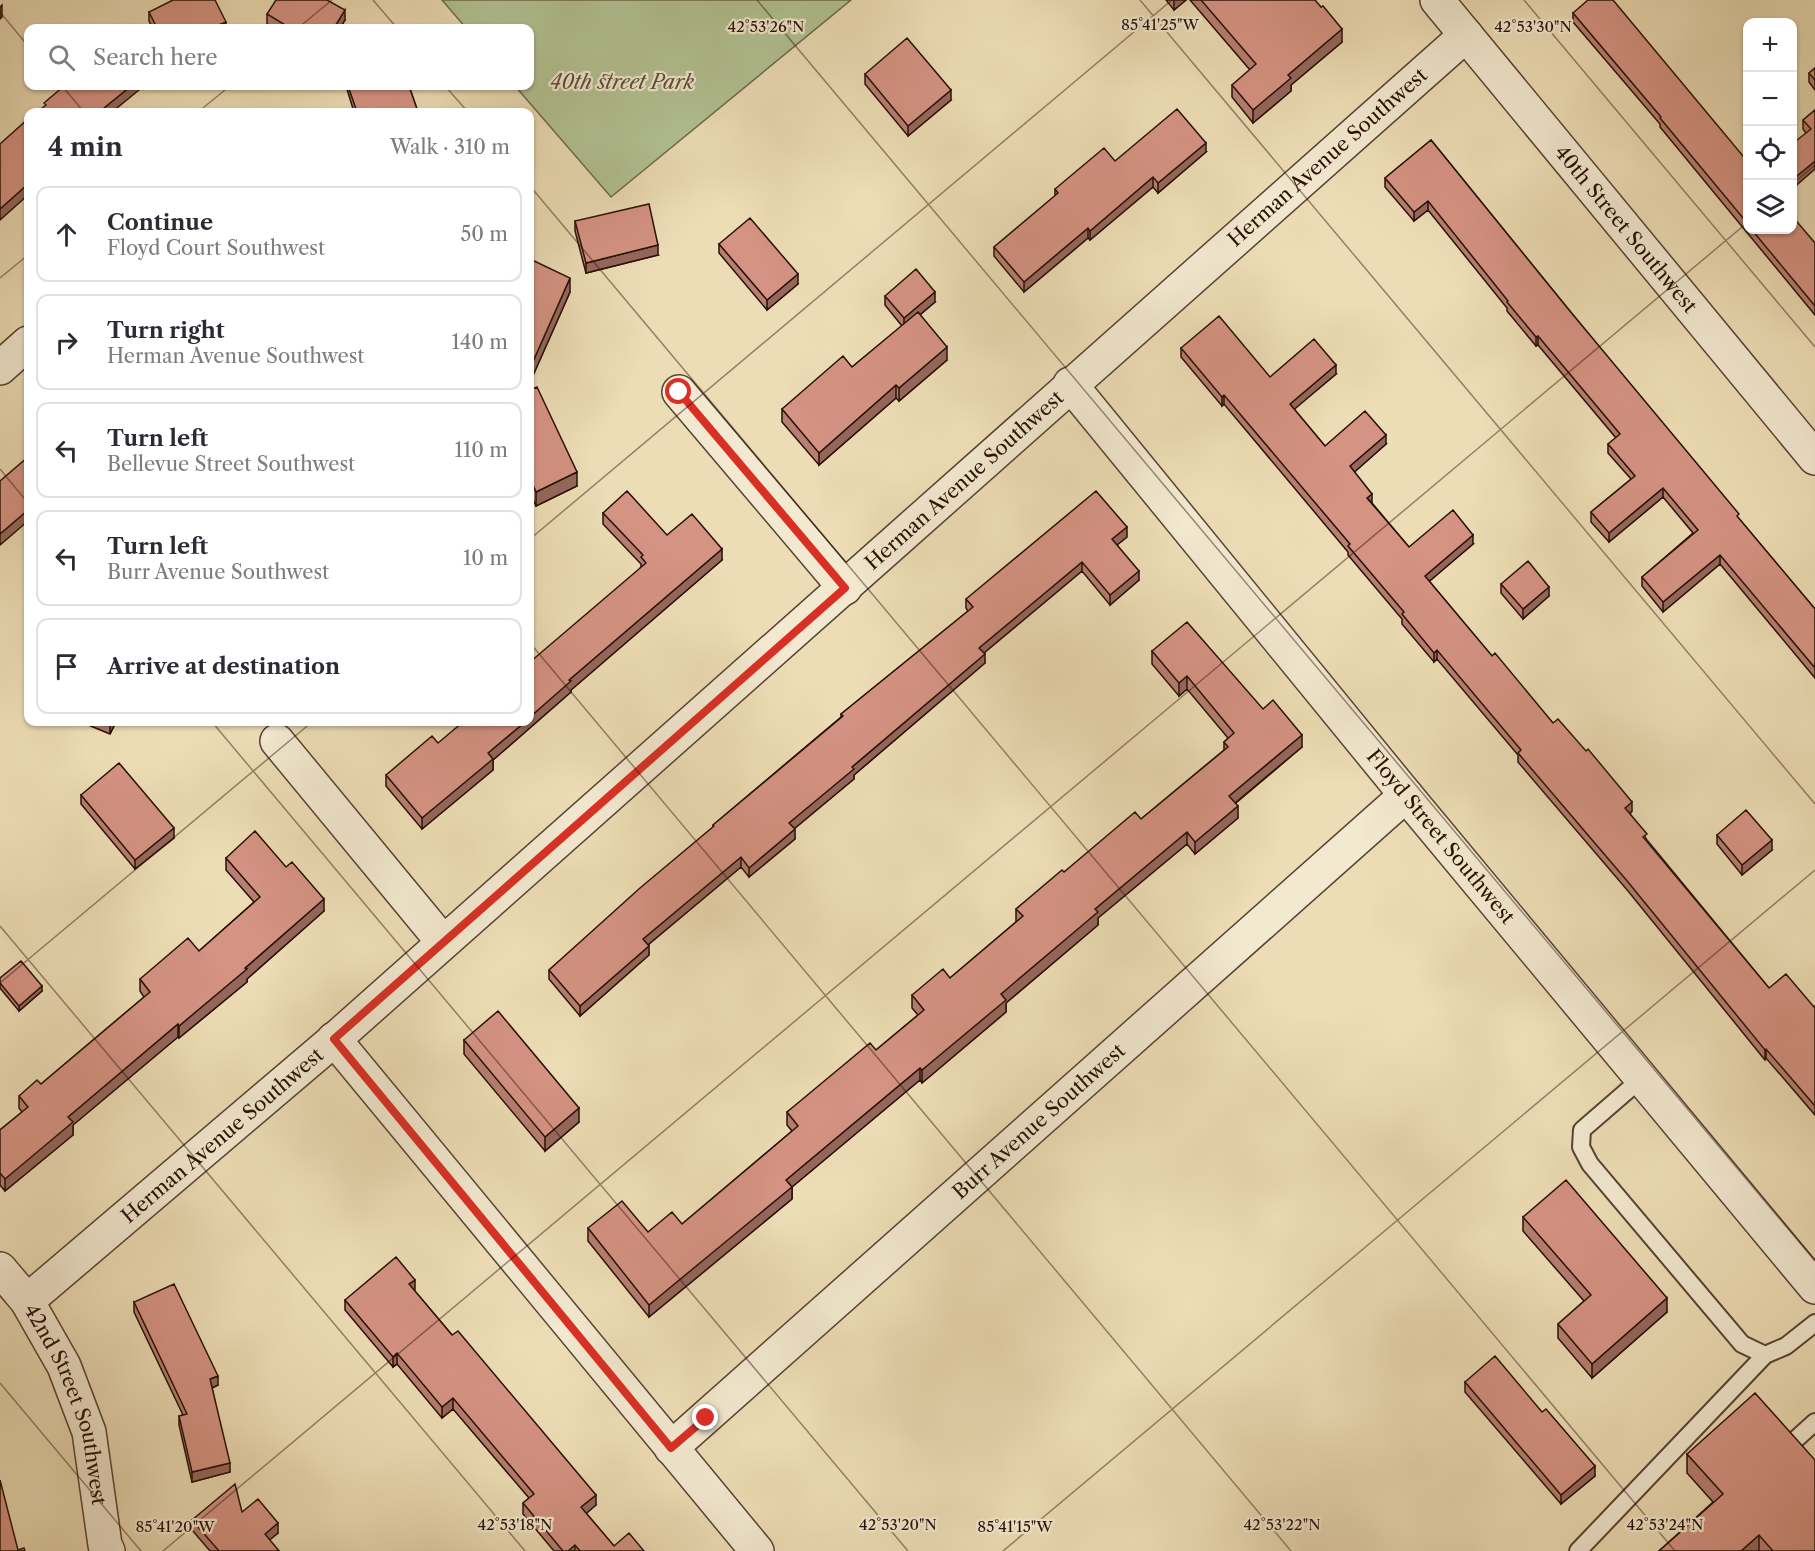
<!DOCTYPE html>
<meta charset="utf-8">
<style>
body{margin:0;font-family:"Libre Caslon Text",serif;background:#f7f7f7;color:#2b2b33}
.controls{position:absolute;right:18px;top:18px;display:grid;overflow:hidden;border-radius:12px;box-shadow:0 2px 4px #0004}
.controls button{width:54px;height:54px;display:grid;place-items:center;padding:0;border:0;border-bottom:2px solid #e1e1e2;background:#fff;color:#2b2b33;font:30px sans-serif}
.stop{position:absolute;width:18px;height:18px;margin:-14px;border:4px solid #d93025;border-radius:50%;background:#fff}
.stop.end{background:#d93025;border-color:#fff;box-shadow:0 2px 6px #0008}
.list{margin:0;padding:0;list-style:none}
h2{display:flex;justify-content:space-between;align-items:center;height:78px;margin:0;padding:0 24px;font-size:26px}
h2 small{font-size:20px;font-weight:400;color:#7c7c81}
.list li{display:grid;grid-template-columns:39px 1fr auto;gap:18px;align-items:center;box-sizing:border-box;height:96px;margin:0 12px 12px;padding:0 12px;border:2px solid #e1e1e2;border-radius:12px}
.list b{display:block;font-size:22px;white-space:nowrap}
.list p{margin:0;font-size:20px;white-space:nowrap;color:#7c7c81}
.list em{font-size:20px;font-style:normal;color:#7c7c81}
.icon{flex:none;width:33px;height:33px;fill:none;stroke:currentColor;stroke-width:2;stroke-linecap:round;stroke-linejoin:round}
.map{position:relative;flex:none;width:1815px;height:1551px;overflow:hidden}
.search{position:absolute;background:#fff;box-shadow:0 2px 4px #0004;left:24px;top:24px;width:510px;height:66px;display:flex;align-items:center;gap:15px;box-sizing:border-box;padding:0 21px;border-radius:12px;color:#7c7c81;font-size:22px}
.panel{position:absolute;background:#fff;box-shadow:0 2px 4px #0004;left:24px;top:108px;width:510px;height:618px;border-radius:12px}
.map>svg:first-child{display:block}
.green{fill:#b2c293;stroke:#6c694c;stroke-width:1.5}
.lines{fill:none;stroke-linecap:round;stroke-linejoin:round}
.service-casing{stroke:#584331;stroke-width:20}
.minor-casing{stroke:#584331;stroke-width:36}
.service{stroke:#f3e9d0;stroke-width:16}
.minor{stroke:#f3e9d0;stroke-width:33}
.wall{fill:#b77e71;stroke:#271005;stroke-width:1.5}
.shaded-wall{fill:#95675c;stroke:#271005;stroke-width:1.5}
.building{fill:#d59383;stroke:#271005;stroke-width:1.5}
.route{stroke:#d93025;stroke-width:8}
.ticks{fill:none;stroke:#271005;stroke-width:1.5;stroke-opacity:0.45}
.labels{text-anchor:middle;stroke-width:4.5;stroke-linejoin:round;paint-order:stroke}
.park-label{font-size:20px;font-style:italic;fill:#584e37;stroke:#f3e9d0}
.street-label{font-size:20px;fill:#271005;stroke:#f3e9d0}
.ticks-label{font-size:15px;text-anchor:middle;fill:#271005;stroke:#f3e9d0;stroke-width:4.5;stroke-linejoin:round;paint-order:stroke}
</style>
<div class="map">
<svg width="1815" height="1551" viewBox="0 0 1815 1551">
<rect width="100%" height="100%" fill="#edddb6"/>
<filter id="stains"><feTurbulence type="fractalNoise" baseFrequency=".00333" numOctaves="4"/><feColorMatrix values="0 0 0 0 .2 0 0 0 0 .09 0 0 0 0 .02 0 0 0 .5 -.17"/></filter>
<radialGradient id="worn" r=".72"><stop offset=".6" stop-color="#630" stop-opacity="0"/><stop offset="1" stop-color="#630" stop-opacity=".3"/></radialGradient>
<!-- green -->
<path class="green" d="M442,0h409l-240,197 -96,-111h15v-58h-64z"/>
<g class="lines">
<!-- service casing -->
<g class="service-casing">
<path id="service" d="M1642,1078l-60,52 -1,17 9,17 152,180 23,11 21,-9 29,-23
M1794,1441l21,-19
M1578,1551l187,-196"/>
</g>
<!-- minor casing -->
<g class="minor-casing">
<g id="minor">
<path id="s1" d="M1437,0l378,458"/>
<path d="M0,368l28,-25"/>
<path id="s2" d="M1070,384l336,411 409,492"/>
<path d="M679,392l166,196"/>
<path d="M277,741l166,201"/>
<path d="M334,1039l423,512"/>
<path id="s3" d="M0,1269l27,32 37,65 25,66 16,113 3,6"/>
<path id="s4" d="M27,1301c103,-87 206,-174 308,-262 379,-332 752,-672 1131,-1004"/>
<path id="s5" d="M671,1448l735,-653"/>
</g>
</g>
<!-- service -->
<use href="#service" class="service"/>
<!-- minor -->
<use href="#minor" class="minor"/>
</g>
<!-- wall -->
<path class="wall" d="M1166,0h20l-12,10z
M1190,0h125l27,42 -51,43v6l-38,32 -21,-26v-12l18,-15z
M149,12l77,16h-73l-4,-7z
M1573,13l175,149v68h44l23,13v72l-155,-188v-3l-87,-102z
M267,14l78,6 -5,8h-65l-8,-4z
M1815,68v22l-6,-8v-9z
M865,74l86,26 -43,36 -43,-52z
M346,86h63l9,26h-64z
M1815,110v59l-9,-36 -3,-4v-9z
M1431,140l308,379 76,90v69l-95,-114 -57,48 -21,-26v-9l51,-44 -30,-36 -54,45 -18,-20v-10l40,-33 -23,-26v-9l8,-6 -78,-93 -2,1 -29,-35v-3l-79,-98 -14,11 -29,-34v-9z
M1206,152l-48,41 -5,-6 -63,53 -2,-2 -64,54 -30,-36v-9l61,-51v-7l60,-28z
M575,221l83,34 -72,18 -11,-42z
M719,244l79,40 -31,26 -48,-57z
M530,260l40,32 -39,88 -1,-1z
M885,296l50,6 -15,13 27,45 -48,41 -3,-3 -77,67 -37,-43v-13l70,-42 50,-41 -17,-21z
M1181,348l89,29 66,-3 -42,35 31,37 61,-2 -32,28 18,31 37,44 64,-3 -44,37 63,75 61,67 79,88 -2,3 17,26 122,148 45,19 1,-1v109l-49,-57 -1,2 -137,-169 -110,-129v-7l-81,-96 -3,3 -32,-38v-5l-54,-64v-3l-124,-148 -2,2 -41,-49z
M530,390l47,96 -41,20 -6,-13z
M603,513l64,22 55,25 -151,130v2l-78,68v10l-71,59 -36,-43v-11l52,-32 92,-21 111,-155v-3l-38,-40z
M1127,537l-10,8 22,35 -29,25 -28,-34 -98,82 1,10 -131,112v4l-60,50 1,10 -46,38 -8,-10 -93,78 1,10 -69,61 -31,-37v-9l164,-143v-2l128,-108v-3l127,-103 -2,-3v-9z
M1501,584l48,12 -26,23 -22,-26z
M1152,651l111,58 39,38 -66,56 2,15 -43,36 -8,-10 -89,74v7l-92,78v9l-84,71 -2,-3 -128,107v12l-143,118 -61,-76v-13l60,4 34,-8 110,-93 -5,-6v-13l89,-62 42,-35 -6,-7v-13l38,-17 66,-56v-13l48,-37 77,-53 83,-69v-8l4,-4 -41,-49 -8,7 -27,-32z
M81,722h35l-6,12z
M81,795l93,43 -39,31 -54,-65z
M1717,835l55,15 -30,25 -25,-31z
M226,858l98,53 -77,68v3l-68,56 -1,-1 -105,88v10l-68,56 -5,-6v-55l22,-18 -3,-4v-12l22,-12 103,-87 -4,-6v-12l59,-28 55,-49 -28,-32z
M0,978l42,13 -23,20 -19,-23z
M464,1040l115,82 -34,29 -81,-97z
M1523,1217l144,95 -75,66 -34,-40v-14l26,-23 -61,-70z
M414,1290l182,215 -10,8 28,33 30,5h-90l-31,-37v-11l6,-5 -76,-89 -11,9 -45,-54 -4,3 -48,-57v-10l70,-10z
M134,1302l84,83 -6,3 18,84 -38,10 -13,-57v-9l4,-1 -49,-103z
M1465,1382l130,94 -34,28 -96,-112z
M1687,1454l128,97h-156l54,-49 -26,-29z
M242,1512l36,21 -9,7 10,11h-69l-18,-21v-10z"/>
<!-- shaded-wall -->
<path class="shaded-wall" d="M1174,0h12l-12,10z
M2,5v12l-2,2v-12z
M345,10v10l-5,8h-6z
M226,22v6h-15z
M1342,29v13l-51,43v6l-38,32v-13l35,-35z
M131,86h8v4l-27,22h-13z
M951,90v10l-43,36v-10z
M1206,143v9l-48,41v-10z
M1815,161v8l-23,20v-9z
M1153,177v10l-63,53v-9z
M28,184v11l-28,25v-11z
M1428,201v9l-14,11v-9z
M1088,228v10l-64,54v-10z
M658,245v10l-72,18v-10z
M798,274v10l-31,26v-10z
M570,278v14l-39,88v-14z
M935,292v10l-31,26v-10z
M1538,336v9l-2,1v-9z
M947,347v13l-48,41v-13z
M1336,365v9l-46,39v-9z
M896,385v13l-77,67v-12z
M1224,395v9l-2,2v-9z
M1386,435v9l-36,32v-10z
M577,472v14l-41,20v-14z
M1663,488v9l-54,45v-9z
M1372,494v9l-5,-5z
M28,510v11l-28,24v-11z
M1127,527v10l-15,12v-10z
M1473,535v9l-48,41v-9z
M722,549v11l-151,130v2l-78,68v10l-71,59v-11l66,-65 37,-31h5v-5l39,-37z
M1720,555v9l-57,48v-10z
M1082,562v9l-103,86v-9z
M1139,571v9l-29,25v-10z
M1549,587v9l-26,23v-10z
M1437,650v9l-3,3v-9z
M985,654v9l-131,112v4l-65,54v-10l63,-56z
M1187,676v13l-8,7v-13z
M110,722h6l-6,12z
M1302,735v12l-73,61v-12z
M1632,802v9l-7,6v-9z
M1238,806v12l-43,36v-12z
M174,828v10l-39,31v-9z
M795,829v10l-46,38v-9z
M1187,832v12l-89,74v7l-92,78v9l-84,71v-13l79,-76 94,-85z
M1772,840v10l-30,25v-10z
M741,857v10l-98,82v-10z
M324,899v12l-77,68v3l-68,56v-12z
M649,946v9l-69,61v-10z
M42,986v5l-23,20v-5z
M178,1024v13l-105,88v10l-68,56v-12l63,-62z
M1766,1049v9l-1,2v-10z
M920,1068v12l-128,107v12l-143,118v-12l137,-125z
M579,1108v14l-34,29v-14z
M415,1280v10l-6,5v-11z
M1667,1298v14l-75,66v-14z
M397,1353v11l-4,3v-10z
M218,1376v9l-8,4v-10z
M453,1398v11l-11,9v-11z
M230,1463v9l-38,10v-10z
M1595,1466v10l-34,28v-9z
M596,1495v10l-15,13v-11z
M278,1523v10l-13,11v-10z
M1759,1535v16h-18z
M575,1545v6h-7z"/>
<!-- building -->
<path class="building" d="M173,0h42l11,22 -15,6h-54l-8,-16z
M276,0h51l18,10 -11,18h-44l-23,-14z
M1201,0h114l6,7 2,-1 19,23 -54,46 3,3 -38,32 -21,-25 24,-21z
M1588,0h25l135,162v62l-88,-106 1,-1 -88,-104z
M907,38l44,52 -43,36 -43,-52z
M1815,68v12l-6,-7z
M64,86h67l-32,26h-62l9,-7 -2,-2z
M348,86h61l9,26h-61z
M1177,109l29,34 -48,40 -5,-6 -63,54 -2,-3 -64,54 -30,-35 64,-54 -3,-4 49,-41 11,13z
M1815,110v51l-23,19v-36l19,-15 -8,-9z
M28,119v65l-28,25v-65z
M1431,140l138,170 170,204 -2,2 78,93v59l-95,-113 -57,47 -21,-25 56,-47 -35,-42 -54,45 -18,-21 44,-36 -27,-32 12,-10 -82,-98 -2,1 -29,-35 1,-1 -80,-100 -14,11 -29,-34z
M649,204l9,41 -72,18 -11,-42z
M1792,216l23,27v63l-63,-76h40z
M750,218l48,56 -31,26 -48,-56z
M530,259l40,19 -39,88 -1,-1z
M916,269l19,23 -31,26 -19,-22z
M918,312l29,35 -48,41 -3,-3 -77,68 -37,-44 61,-53 9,11z
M1219,316l51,61 44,-38 22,26 -46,39 35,42 40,-35 21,24 -36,31 22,28 -5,4 42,49 44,-37 20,25 -48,41 67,80 3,-3 58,70 5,-4 28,32 2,-2 44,53 -7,6 22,26 -4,3 126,151 17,-14 28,33 1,-1v100l-49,-57 -1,1 -137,-168 -110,-129 3,-3 -84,-100 -3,3 -32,-39 2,-2 -56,-66 2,-2 -126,-149 -2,2 -41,-49z
M537,387l40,85 -41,20 -6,-14v-88z
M28,457v53l-28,24v-53z
M627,491l40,44 25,-21 30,35 -153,131 2,1 -41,36v-55l116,-99 -5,-6 2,-2 -40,-42z
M1096,491l31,36 -15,12 27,32 -29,24 -28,-33 -103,86 6,6 -133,113 2,2 -65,54 6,6 -46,39 -8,-11 -98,82 6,7 -69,60 -31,-36 91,-82 74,-62 -1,-1 130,-109 -2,-2 132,-107 -7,-8z
M1528,561l21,26 -26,22 -22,-25z
M1187,622l76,87 10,-9 29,35 -73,61 9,10 -43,36 -8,-10 -92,77 3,3 -97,82 5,6 -84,70 -2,-2 -134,112 6,7 -143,118 -61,-77 34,-27 26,31 24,-20 10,12 116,-98 -11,-14 83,-69 6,7 48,-40 -12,-15 31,-26 7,9 73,-62 -7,-7 46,-39 2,2 71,-60 6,7 87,-72 -4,-5 10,-9 -47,-57 -8,7 -27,-32z
M463,722h62l-37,31 5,6 -71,59 -36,-43 46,-39 6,7z
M119,763l55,65 -39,32 -54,-65z
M1746,810l26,30 -30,25 -25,-30z
M255,831l31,36 6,-5 32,37 -79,69 2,1 -68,57 -1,-2 -110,93 5,5 -68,57 -5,-6v-43l28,-23 -9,-11 18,-16 4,4 109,-92 -10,-13 48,-41 11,13 61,-54 -34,-39z
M21,961l21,25 -23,20 -19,-23v-5z
M498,1011l81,97 -34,29 -81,-97z
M1566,1180l101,118 -75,66 -34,-40 33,-29 -68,-78z
M396,1257l19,23 -6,4 43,51 6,-4 138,164 -15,12 33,39 15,-13 15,18h-64l-5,-6 -7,6h-5l-40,-48 11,-9 -81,-96 -11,9 -45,-54 -4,4 -48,-57z
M174,1284l44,92 -8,3 20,84 -38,9 -13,-56 8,-2 -53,-112z
M1495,1356l47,56 4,-3 49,57 -34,29 -96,-113z
M1755,1393l60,67v91h-42l-14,-16 -18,16h-82l64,-57 -36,-40z
M0,1480l18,70 6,-2 1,3h-25z
M235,1484l7,28 16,-13 20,24 -13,11 14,17h-60l-27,-31z"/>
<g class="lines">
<!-- route -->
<path class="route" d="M679,392l166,196 -511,451 337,409 35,-30"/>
</g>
<!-- ticks -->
<path class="ticks" d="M373,0l24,28M757,0l1058,1261M1140,0l675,804M1524,0l291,347M0,12l28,34M298,28l34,-28M62,86l22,26M445,86l23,26M198,112l32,-26M1792,184l23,-19M530,186l1145,1365M0,278l28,-23M0,469l28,34M530,539l642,-539M530,643l761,908M212,722l696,829M0,926l525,625M0,983l312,-261M0,1383l141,168M163,1551l1585,-1329M1003,1551l812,-681"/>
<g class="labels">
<!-- park labels -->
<g class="park-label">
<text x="622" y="89">40th street Park</text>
</g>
<!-- street labels -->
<g class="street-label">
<text dy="7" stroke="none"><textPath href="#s4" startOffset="1732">Herman Avenue Southwest</textPath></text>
<text dy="7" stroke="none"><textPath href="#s1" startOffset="297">40th Street Southwest</textPath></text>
<text dy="7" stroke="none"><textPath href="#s4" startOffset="1246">Herman Avenue Southwest</textPath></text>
<text dy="7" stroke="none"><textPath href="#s2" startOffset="585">Floyd Street Southwest</textPath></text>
<text dy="7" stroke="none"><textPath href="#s5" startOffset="492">Burr Avenue Southwest</textPath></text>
<text dy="7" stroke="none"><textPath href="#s4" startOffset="256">Herman Avenue Southwest</textPath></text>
<text dy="7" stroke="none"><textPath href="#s3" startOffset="154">42nd Street Southwest</textPath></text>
</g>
</g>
<g class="ticks-label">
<text x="1160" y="30">85°41'25"W</text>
<text x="766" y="32">42°53'26"N</text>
<text x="1533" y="32">42°53'30"N</text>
<text x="515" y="1530">42°53'18"N</text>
<text x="898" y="1530">42°53'20"N</text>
<text x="1282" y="1530">42°53'22"N</text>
<text x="1665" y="1530">42°53'24"N</text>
<text x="175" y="1532">85°41'20"W</text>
<text x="1015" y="1532">85°41'15"W</text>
</g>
<rect width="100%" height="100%" filter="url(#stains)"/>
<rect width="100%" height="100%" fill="url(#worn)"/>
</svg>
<div class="controls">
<button>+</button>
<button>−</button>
<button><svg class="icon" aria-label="locate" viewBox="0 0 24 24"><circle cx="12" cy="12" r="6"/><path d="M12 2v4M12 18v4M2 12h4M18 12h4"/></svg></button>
<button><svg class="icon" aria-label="layers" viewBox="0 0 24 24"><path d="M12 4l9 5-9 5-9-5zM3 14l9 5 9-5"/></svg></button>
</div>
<div class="stop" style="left:679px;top:392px"></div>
<div class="stop end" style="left:706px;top:1418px"></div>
<div class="search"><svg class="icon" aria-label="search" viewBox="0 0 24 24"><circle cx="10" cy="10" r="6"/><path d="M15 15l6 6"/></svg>Search here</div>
<section class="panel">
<h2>4 min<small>Walk · 310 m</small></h2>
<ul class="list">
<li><svg class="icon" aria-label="ahead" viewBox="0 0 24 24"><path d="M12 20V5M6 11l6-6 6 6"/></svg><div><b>Continue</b><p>Floyd Court Southwest</p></div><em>50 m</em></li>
<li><svg class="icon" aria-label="right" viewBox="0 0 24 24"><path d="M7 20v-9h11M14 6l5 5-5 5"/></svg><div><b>Turn right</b><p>Herman Avenue Southwest</p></div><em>140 m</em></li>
<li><svg class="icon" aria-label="left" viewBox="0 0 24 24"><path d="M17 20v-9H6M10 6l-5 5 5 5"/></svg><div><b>Turn left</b><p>Bellevue Street Southwest</p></div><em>110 m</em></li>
<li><svg class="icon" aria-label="left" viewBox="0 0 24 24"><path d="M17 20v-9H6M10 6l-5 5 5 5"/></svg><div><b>Turn left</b><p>Burr Avenue Southwest</p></div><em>10 m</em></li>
<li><svg class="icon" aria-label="arrive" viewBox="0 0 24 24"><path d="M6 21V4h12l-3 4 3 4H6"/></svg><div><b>Arrive at destination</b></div></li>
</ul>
</section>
</div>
